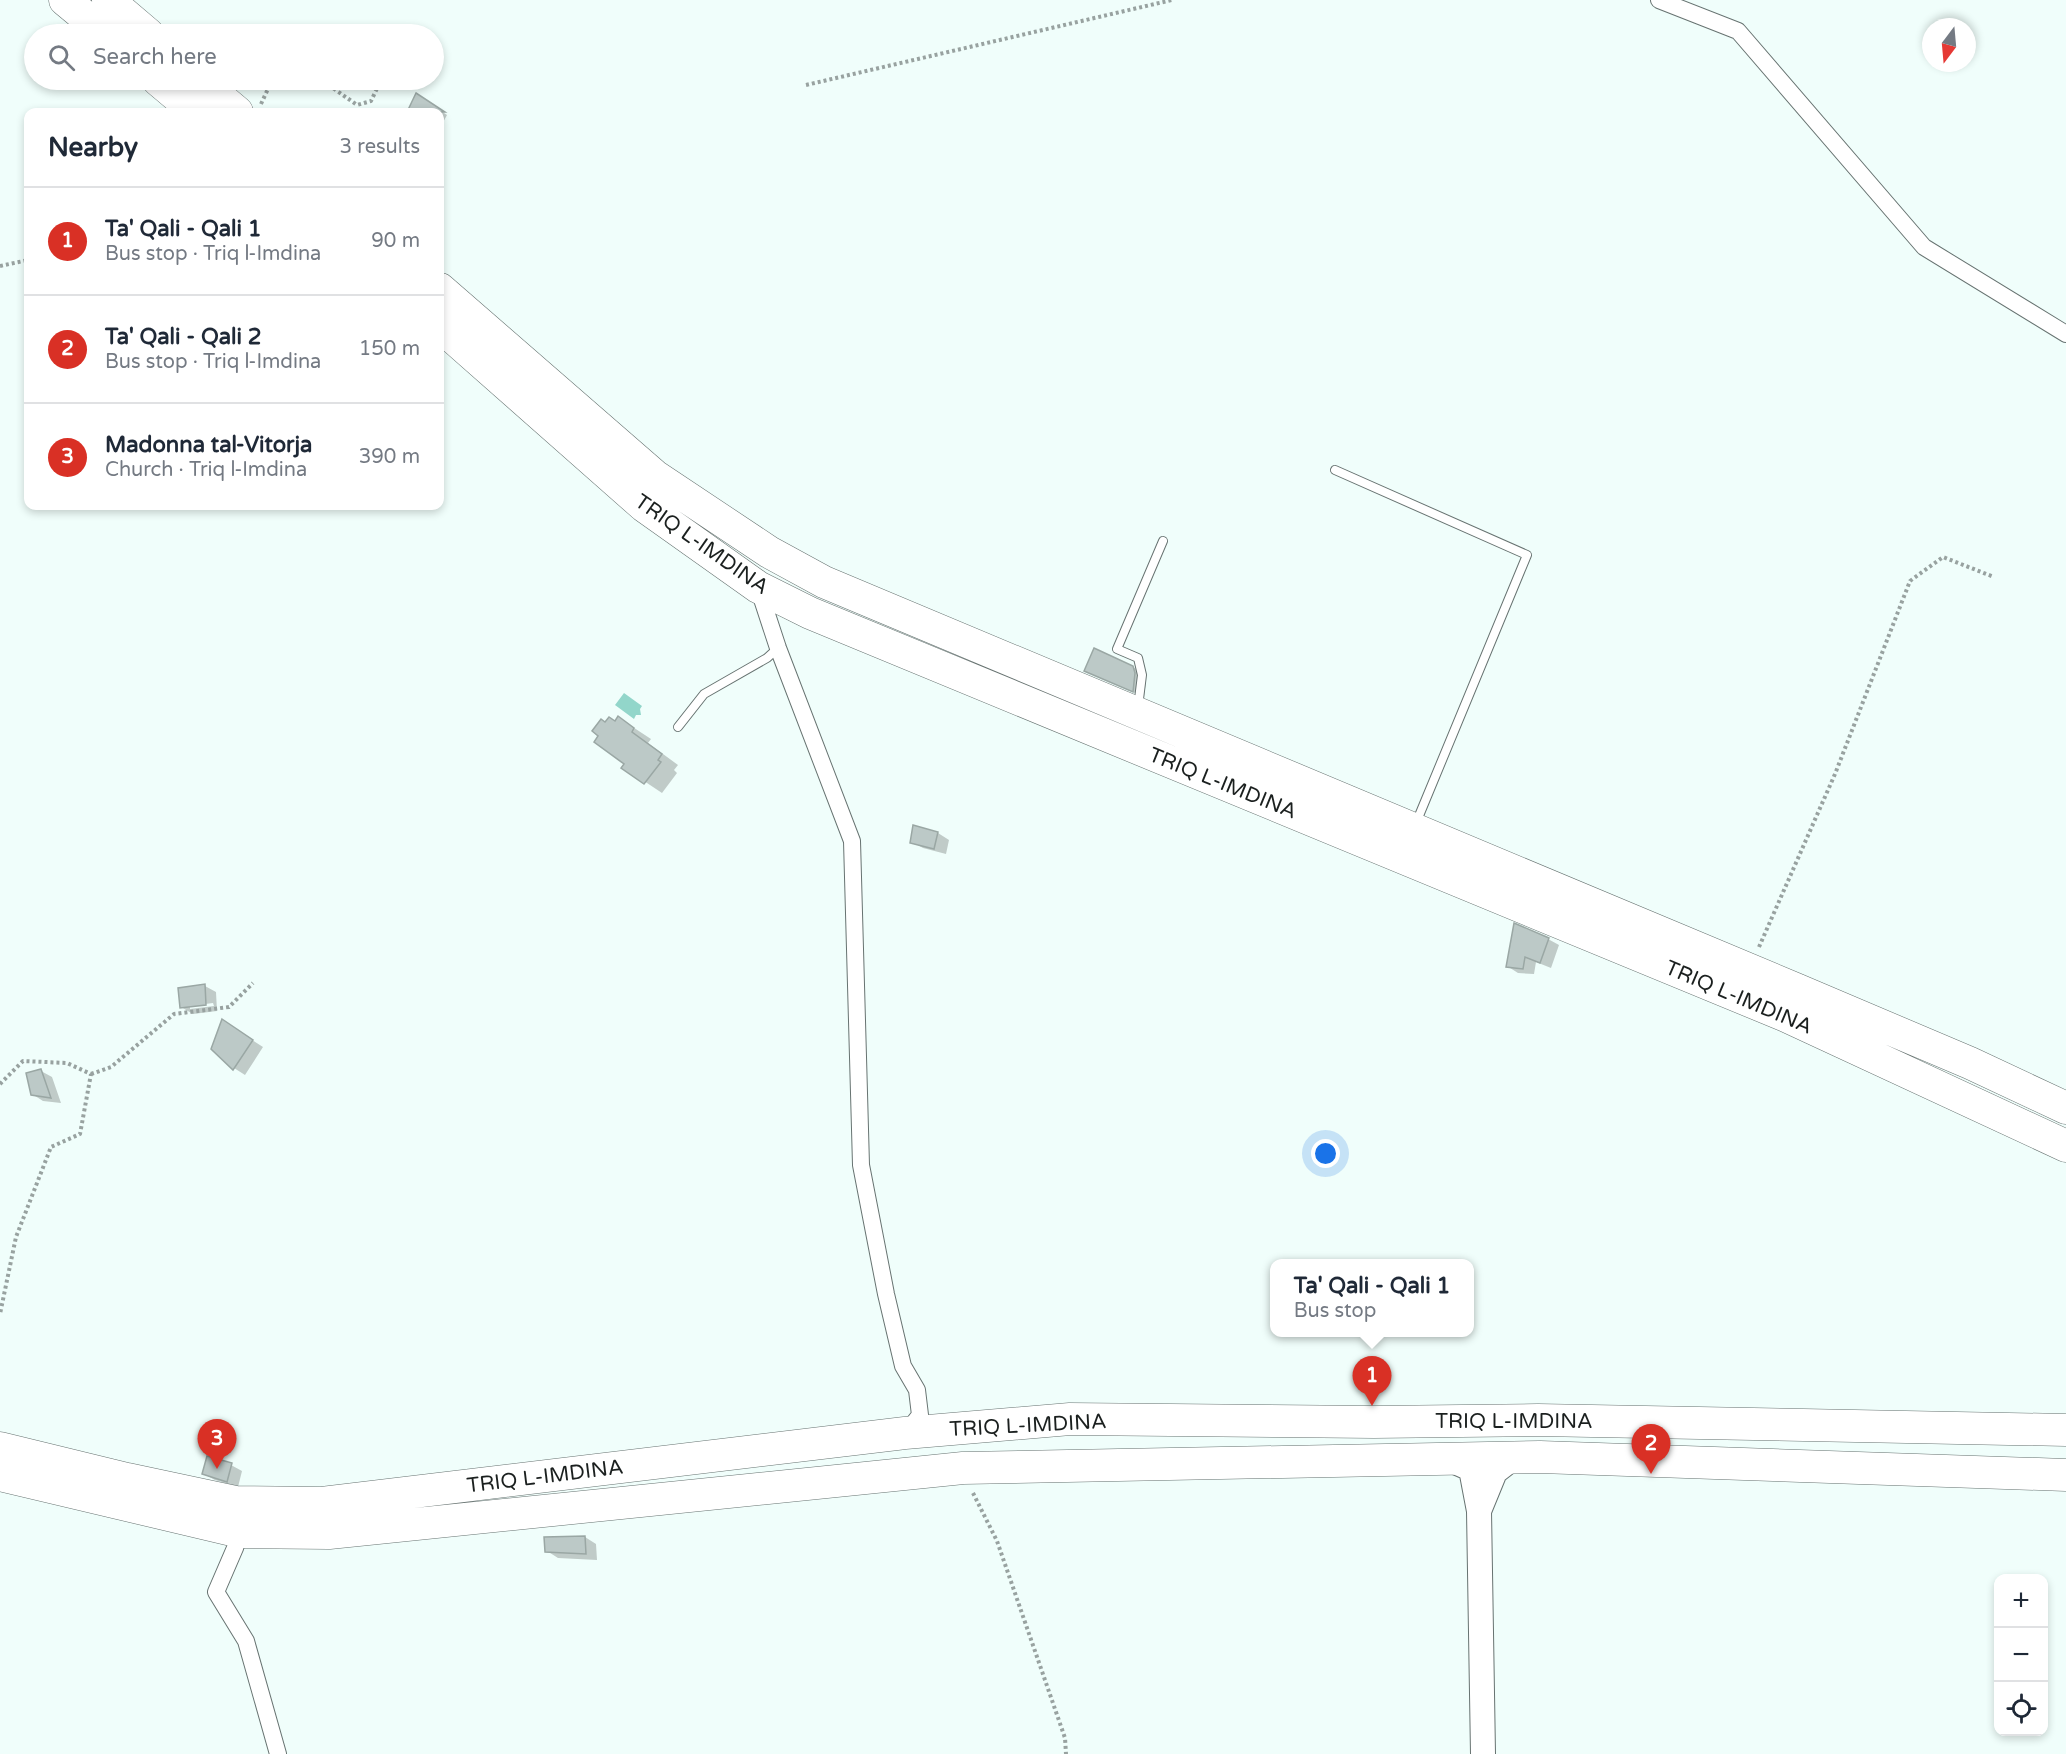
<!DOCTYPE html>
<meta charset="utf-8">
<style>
body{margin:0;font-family:"Varela Round",sans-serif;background:#f2f2f3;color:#1f2937}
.controls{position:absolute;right:18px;bottom:18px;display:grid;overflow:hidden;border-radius:12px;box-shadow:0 3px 9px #0003}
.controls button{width:54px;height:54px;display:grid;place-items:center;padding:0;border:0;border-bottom:2px solid #e0e1e3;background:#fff;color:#1f2937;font:30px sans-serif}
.compass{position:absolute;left:1922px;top:18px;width:54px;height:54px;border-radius:50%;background:#fff;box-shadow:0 3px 9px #0003;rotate:196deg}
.you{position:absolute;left:1326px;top:1154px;width:21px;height:21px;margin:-15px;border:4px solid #fff;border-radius:50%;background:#1a73e8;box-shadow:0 0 0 9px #1a73e833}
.badge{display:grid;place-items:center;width:39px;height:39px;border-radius:50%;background:#d93025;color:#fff;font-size:20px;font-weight:700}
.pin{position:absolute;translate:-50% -50px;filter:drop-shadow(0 2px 3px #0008)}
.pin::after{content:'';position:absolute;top:32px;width:21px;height:18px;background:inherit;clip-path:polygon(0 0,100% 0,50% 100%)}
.popup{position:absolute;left:1270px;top:1259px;width:204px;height:78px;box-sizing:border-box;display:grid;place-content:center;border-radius:12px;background:#fff;filter:drop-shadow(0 2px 4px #0005);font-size:20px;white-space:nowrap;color:#747a83}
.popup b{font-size:22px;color:#1f2937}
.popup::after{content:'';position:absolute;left:50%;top:100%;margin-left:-12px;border:12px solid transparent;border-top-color:#fff}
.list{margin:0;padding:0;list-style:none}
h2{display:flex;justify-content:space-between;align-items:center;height:78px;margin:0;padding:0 24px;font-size:26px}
h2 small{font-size:20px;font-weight:400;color:#747a83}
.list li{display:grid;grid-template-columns:39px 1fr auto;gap:18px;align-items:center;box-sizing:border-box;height:108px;padding:0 24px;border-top:2px solid #e0e1e3}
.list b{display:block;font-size:22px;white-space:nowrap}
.list p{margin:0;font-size:20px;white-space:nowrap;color:#747a83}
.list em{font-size:20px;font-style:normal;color:#747a83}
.icon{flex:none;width:33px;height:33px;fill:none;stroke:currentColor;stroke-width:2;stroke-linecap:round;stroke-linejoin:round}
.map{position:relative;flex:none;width:2066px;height:1754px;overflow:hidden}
.search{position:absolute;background:#fff;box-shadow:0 3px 9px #0003;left:24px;top:24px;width:420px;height:66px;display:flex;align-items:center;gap:15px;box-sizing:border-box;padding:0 21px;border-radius:33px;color:#747a83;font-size:22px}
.panel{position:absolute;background:#fff;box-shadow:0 3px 9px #0003;left:24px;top:108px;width:420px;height:402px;border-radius:12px}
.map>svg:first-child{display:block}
.water{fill:#92d6ca}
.shadow{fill:#0003;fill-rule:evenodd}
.building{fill:#bcc9c7;stroke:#9aa7a4;stroke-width:1.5}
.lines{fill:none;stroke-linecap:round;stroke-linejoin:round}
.lane-casing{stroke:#677371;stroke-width:10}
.street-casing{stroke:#677371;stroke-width:18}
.secondary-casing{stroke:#677371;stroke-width:26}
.highway-casing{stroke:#677371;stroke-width:33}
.path{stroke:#98a2a0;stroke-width:4;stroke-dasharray:3 3;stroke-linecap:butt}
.lane{stroke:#fff;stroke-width:8}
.street{stroke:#fff;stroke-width:16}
.secondary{stroke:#fff;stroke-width:24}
.highway{stroke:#fff;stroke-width:32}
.labels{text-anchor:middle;stroke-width:5;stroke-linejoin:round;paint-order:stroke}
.street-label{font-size:21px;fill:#1b201f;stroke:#fff}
</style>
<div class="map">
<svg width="2066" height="1754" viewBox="0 0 2066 1754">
<rect width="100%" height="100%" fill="#f0fefb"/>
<!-- water -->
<path class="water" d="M624,693l18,13 -2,3 1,6h-5l-2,4 -19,-14z"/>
<!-- shadow -->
<path class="shadow" d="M417,95l30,20 -7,13v-16h-31z
M1133,667l11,7 2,7 -2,16 -58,-26z
M619,718l32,21 -3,4 30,22 -4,5 3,3 -15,20 -39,-26 3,-3 -20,-41 9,-1z
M915,827l23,6 11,7 -3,14 -23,-6 -11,-6z
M1548,939l11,6 -8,23 -15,-6 -2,12 -16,-1 -11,-7z
M205,986l11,6 1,19 -24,3 -12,-7zM213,1003l1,3 -24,3v-3z
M223,1021l40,26 -18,28 -11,-7 -21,-19z
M41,1071l11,6 9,26 -18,-2 -11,-7z
M231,1465l11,6 -4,16 -23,-7 -11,-6z
M585,1537l11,7 1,16 -39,-2 -11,-7z"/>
<!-- building -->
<path class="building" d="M416,93l29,19h-38z
M1094,648l39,18 2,7 -2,19 -49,-21z
M618,716l16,12 -2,4 30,22 -4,6 3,2 -17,22 -23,-16 3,-4 -30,-22 4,-6 -6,-5 9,-12 4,3 4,-5 6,4z
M913,825l25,7 -4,17 -24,-6z
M1514,923l35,15 -9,25 -15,-6 -2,12 -17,-2z
M205,984l1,21 -26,3 -2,-20z
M222,1019l31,21 -20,30 -22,-21z
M41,1069l10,29 -20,-3 -5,-22z
M207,1456l25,7 -5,19 -25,-8z
M585,1536l1,18 -41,-2 -1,-15z"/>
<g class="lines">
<!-- lane casing -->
<g class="lane-casing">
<path id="lane" d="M1335,470l192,85 -111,268
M1138,707l4,-32 -4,-17 -21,-9 46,-108
M678,727l26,-33 63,-36 11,-10"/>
</g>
<!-- street casing -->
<g class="street-casing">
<path id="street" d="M1659,0l79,31 186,216 142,87
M758,587l20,61 74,193 9,324 25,129 17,72 14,24 3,25 -14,18
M240,1532l-5,16 -19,44 30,49 32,113"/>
</g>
<!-- secondary casing -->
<g class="secondary-casing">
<path id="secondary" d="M1446,1458l25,11 8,42 4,243
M1479,1511l16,-39 18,-14"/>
</g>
<!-- highway casing -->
<g class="highway-casing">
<path id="highway" d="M65,0l41,34
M108,0l40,34
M158,80l38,32
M199,80l38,32
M440,289l215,187 114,76 55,30 974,408 172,73 96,45
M440,326l204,180 114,81 52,26 976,403 280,130
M0,1448l127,31 108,23 87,1 583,-70 165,-14 304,3 164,-2 528,10
M0,1475l240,57 89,1 634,-65 577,-11 526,18"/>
</g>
<!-- path -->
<path class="path" d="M311,80l22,8 24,17 14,-4 10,-21
M806,85l366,-85
M261,104l11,-24
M0,266l28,-6
M1759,947l76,-173 75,-193 33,-24 51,20
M91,1074l20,-7 63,-53 55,-7 24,-24
M0,1084l23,-23 44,2 24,11 -11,60 -29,13 -35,90 -16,77
M973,1493l24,48 68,197 1,16"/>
<!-- lane -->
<use href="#lane" class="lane"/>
<!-- street -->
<use href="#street" class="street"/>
<!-- secondary -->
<use href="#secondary" class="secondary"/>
<!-- highway -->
<use href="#highway" class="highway"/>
</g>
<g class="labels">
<!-- street labels -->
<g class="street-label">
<text transform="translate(702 544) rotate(35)" y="7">TRIQ L-IMDINA</text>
<text transform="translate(1223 783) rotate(22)" y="7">TRIQ L-IMDINA</text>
<text transform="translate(1739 997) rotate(23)" y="7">TRIQ L-IMDINA</text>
<text x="1514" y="1428">TRIQ L-IMDINA</text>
<text transform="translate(1028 1425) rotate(-3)" y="7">TRIQ L-IMDINA</text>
<text transform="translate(545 1476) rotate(-7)" y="7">TRIQ L-IMDINA</text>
</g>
</g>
</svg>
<div class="controls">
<button>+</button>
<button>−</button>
<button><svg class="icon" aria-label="locate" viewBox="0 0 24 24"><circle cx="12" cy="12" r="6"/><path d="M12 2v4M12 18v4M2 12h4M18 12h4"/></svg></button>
</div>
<svg class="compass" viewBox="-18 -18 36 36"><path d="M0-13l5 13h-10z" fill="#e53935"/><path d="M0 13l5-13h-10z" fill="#747a83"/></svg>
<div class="you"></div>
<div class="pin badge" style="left:1372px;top:1406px">1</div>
<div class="popup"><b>Ta' Qali - Qali 1</b>Bus stop</div>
<div class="pin badge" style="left:1651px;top:1474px">2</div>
<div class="pin badge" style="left:217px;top:1469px">3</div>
<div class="search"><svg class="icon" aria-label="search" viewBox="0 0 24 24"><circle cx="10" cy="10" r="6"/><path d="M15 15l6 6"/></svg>Search here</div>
<section class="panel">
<h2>Nearby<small>3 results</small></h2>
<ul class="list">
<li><span class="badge">1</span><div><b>Ta' Qali - Qali 1</b><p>Bus stop · Triq l-Imdina</p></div><em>90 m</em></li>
<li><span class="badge">2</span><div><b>Ta' Qali - Qali 2</b><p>Bus stop · Triq l-Imdina</p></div><em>150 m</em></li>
<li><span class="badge">3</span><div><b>Madonna tal-Vitorja</b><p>Church · Triq l-Imdina</p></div><em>390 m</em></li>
</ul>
</section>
</div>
